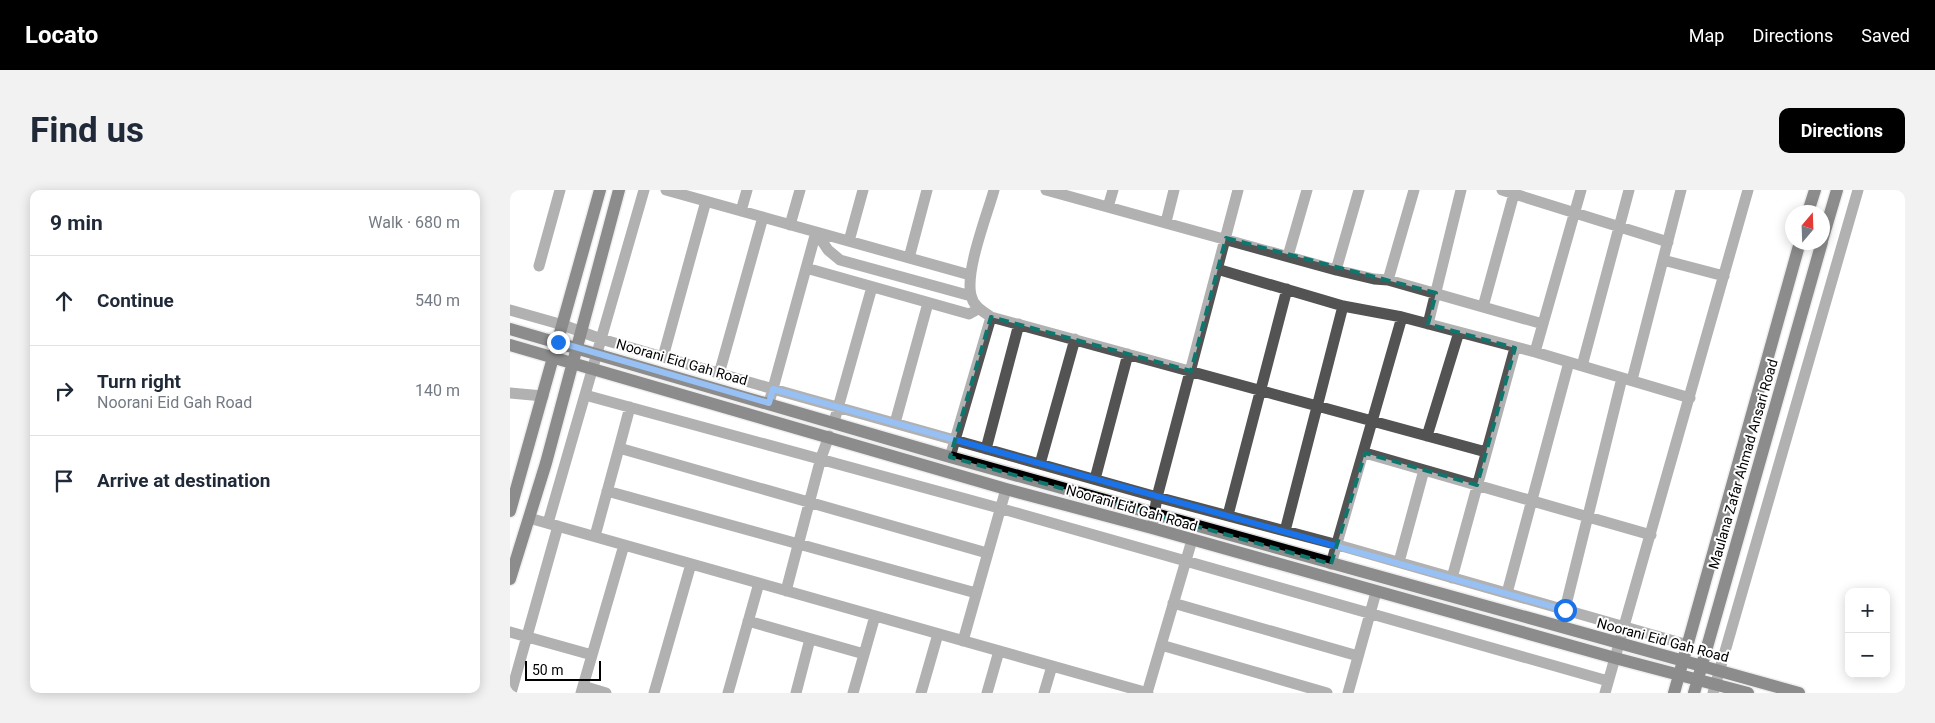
<!DOCTYPE html>
<meta charset="utf-8">
<style>
body{margin:0;font-family:Roboto,sans-serif;background:#f2f2f3;color:#1f2937}
.controls{position:absolute;right:15px;bottom:15px;display:grid;overflow:hidden;border-radius:10px;box-shadow:0 2px 12px #0003}
.controls button{width:45px;height:45px;display:grid;place-items:center;padding:0;border:0;border-bottom:1px solid #e0e1e3;background:#fff;color:#1f2937;font:25px sans-serif}
.compass{position:absolute;left:1275px;top:15px;width:45px;height:45px;border-radius:50%;background:#fff;box-shadow:0 2px 12px #0003;rotate:19deg}
.scale{position:absolute;left:15px;bottom:12px;width:76px;box-sizing:border-box;padding-left:5px;border:2px solid #000;border-top:0;font-size:14px;line-height:18px;white-space:nowrap;color:#000;-webkit-text-stroke:4px #fff;paint-order:stroke}
.stop{position:absolute;width:15px;height:15px;margin:-11px;border:4px solid #1a73e8;border-radius:50%;background:#fff}
.stop.end{background:#1a73e8;border-color:#fff;box-shadow:0 1px 5px #0008}
.list{margin:0;padding:0;list-style:none}
h2{display:flex;justify-content:space-between;align-items:center;height:65px;margin:0;padding:0 20px;font-size:21px}
h2 small{font-size:16px;font-weight:400;color:#747a83}
.list li{display:grid;grid-template-columns:32px 1fr auto;gap:15px;align-items:center;box-sizing:border-box;height:90px;padding:0 20px;border-top:1px solid #e0e1e3}
.list b{display:block;font-size:19px;white-space:nowrap}
.list p{margin:0;font-size:16px;white-space:nowrap;color:#747a83}
.list em{font-size:16px;font-style:normal;color:#747a83}
.icon{flex:none;width:28px;height:28px;fill:none;stroke:currentColor;stroke-width:2;stroke-linecap:round;stroke-linejoin:round}
.map{position:relative;flex:none;width:1395px;height:503px;overflow:hidden;border-radius:10px}
header{display:flex;align-items:center;gap:30px;box-sizing:border-box;height:70px;padding:0 25px;background:#000;color:#fff}
header strong{font-size:24px}
nav{display:flex;gap:28px;margin-inline-start:auto;font-size:18px}
.intro{display:flex;align-items:center;justify-content:space-between;box-sizing:border-box;height:120px;padding:0 30px}
h1{margin:0;font-size:35px}
.button{padding:12px 22px;border-radius:10px;background:#000;color:#fff;font-size:18px;font-weight:700}
main{display:flex;gap:30px;padding:0 30px}
aside{flex:1;background:#fff;border-radius:10px;box-shadow:0 2px 12px #0003}
.map>svg:first-child{display:block}
.lines{fill:none;stroke-linecap:round;stroke-linejoin:round}
.major-casing{stroke:#dbdbdb;stroke-width:15}
.minor{stroke:#535353;stroke-width:11}
.major{stroke:#000;stroke-width:12}
.route{stroke:#1a73e8;stroke-width:6}
.marked{fill:none;stroke:#0f766e;stroke-width:4;stroke-dasharray:10 6;stroke-linejoin:round}
.labels{text-anchor:middle;stroke-width:4;stroke-linejoin:round;paint-order:stroke}
.street-label{font-size:14px;fill:#000;stroke:#fff}
</style>
<header>
<strong>Locato</strong>
<nav><a>Map</a><a>Directions</a><a>Saved</a></nav>
</header>
<div class="intro"><h1>Find us</h1><a class="button">Directions</a></div>
<main>
<aside>
<h2>9 min<small>Walk · 680 m</small></h2>
<ul class="list">
<li><svg class="icon" aria-label="ahead" viewBox="0 0 24 24"><path d="M12 20V5M6 11l6-6 6 6"/></svg><div><b>Continue</b></div><em>540 m</em></li>
<li><svg class="icon" aria-label="right" viewBox="0 0 24 24"><path d="M7 20v-9h11M14 6l5 5-5 5"/></svg><div><b>Turn right</b><p>Noorani Eid Gah Road</p></div><em>140 m</em></li>
<li><svg class="icon" aria-label="arrive" viewBox="0 0 24 24"><path d="M6 21V4h12l-3 4 3 4H6"/></svg><div><b>Arrive at destination</b></div></li>
</ul>
</aside>
<div class="map">
<svg width="1395" height="503" viewBox="0 0 1395 503">
<rect width="100%" height="100%" fill="#fff"/>
<g class="lines">
<!-- major casing -->
<g class="major-casing">
<path id="major" d="M1298,22l7,-22
M1312,51l15,-51
M0,139l440,128 849,236
M0,155l496,144 146,39 463,130 133,35
M0,321l90,-321
M0,389l36,-116 73,-273
M1164,503l126,-451
M1184,503l128,-451"/>
</g>
<!-- minor -->
<path class="minor" d="M156,0l304,85
M536,0l290,80 38,9 14,1 155,44
M992,0l166,52
M598,17l5,-17
M231,21l6,-21
M656,32l8,-32
M280,35l10,-35
M306,42l12,18 12,10 131,36
M339,51l14,-51
M778,66l19,-66
M399,68l18,-68
M1153,70l61,16
M29,76l21,-76
M296,78l163,46 9,-5
M707,79l126,37 59,11 133,35 155,46
M826,80l23,-80
M878,90l26,-90
M973,117l32,-117
M0,120l53,15 38,14 172,50 384,108 181,48 350,100
M481,127l495,135
M918,134l33,-134
M1025,162l46,-162
M153,167l43,-156
M1072,176l47,-176
M209,184l44,-157
M1122,190l49,-190
M0,203l33,3
M75,205l414,113 609,173
M259,213l47,-171
M324,232l38,-135
M385,233l33,-120
M917,246l32,-104
M109,258l11,-41
M476,259l33,-125
M855,263l286,82
M440,267l41,-140c-9,-6 -18,-11 -20,-22 -6,-24 16,-80 23,-105
M530,274l35,-125
M585,289l33,-125
M97,301l369,102
M718,325l59,-226
M19,328l619,175
M38,333l96,-333
M642,338l5,-31 81,-307
M775,341l58,-225
M85,346l24,-88 368,105
M889,372l25,-92
M821,374l71,-247
M942,388l63,-230
M276,401l35,-133 8,-22
M997,403l62,-231
M663,413l185,53
M1055,419l57,-231
M238,431l116,33
M0,442l82,23
M453,451l43,-152
M651,455l166,48
M73,496l23,7
M1,503l47,-167
M71,503l43,-148
M144,503l37,-129
M218,503l31,-110
M286,503l14,-54
M343,503l22,-77
M411,503l17,-59
M477,503l12,-42
M534,503l8,-27
M637,503l45,-153
M838,503l28,-101
M1095,503l143,-503
M1203,503l145,-503"/>
<!-- major -->
<use href="#major" class="major"/>
</g>
<g class="lines">
<!-- route -->
<path class="route" d="M48,152l211,61 4,-14 792,221"/>
</g>
<!-- marked area -->
<path d="M0 0H1395V503H0ZM716,48l210,55 -8,31 87,24 -38,137 -112,-32 -34,111 -381,-107 41,-140 200,54z" fill="#fff" fill-opacity=".55" fill-rule="evenodd"/>
<path class="marked" d="M716,48l210,55 -8,31 87,24 -38,137 -112,-32 -34,111 -381,-107 41,-140 200,54z"/>
<g class="labels">
<!-- street labels -->
<g class="street-label">
<text transform="translate(172 172) rotate(16)" y="5">Noorani Eid Gah Road</text>
<text transform="translate(1233 274) rotate(-74)" y="5">Maulana Zafar Ahmad Ansari Road</text>
<text transform="translate(622 318) rotate(16)" y="5">Noorani Eid Gah Road</text>
<text transform="translate(1153 450) rotate(15)" y="5">Noorani Eid Gah Road</text>
</g>
</g>
</svg>
<div class="controls">
<button>+</button>
<button>−</button>
</div>
<svg class="compass" viewBox="-18 -18 36 36"><path d="M0-13l5 13h-10z" fill="#e53935"/><path d="M0 13l5-13h-10z" fill="#747a83"/></svg>
<div class="scale">50 m</div>
<div class="stop" style="left:1055px;top:420px"></div>
<div class="stop end" style="left:48px;top:152px"></div>
</div>
</main>
